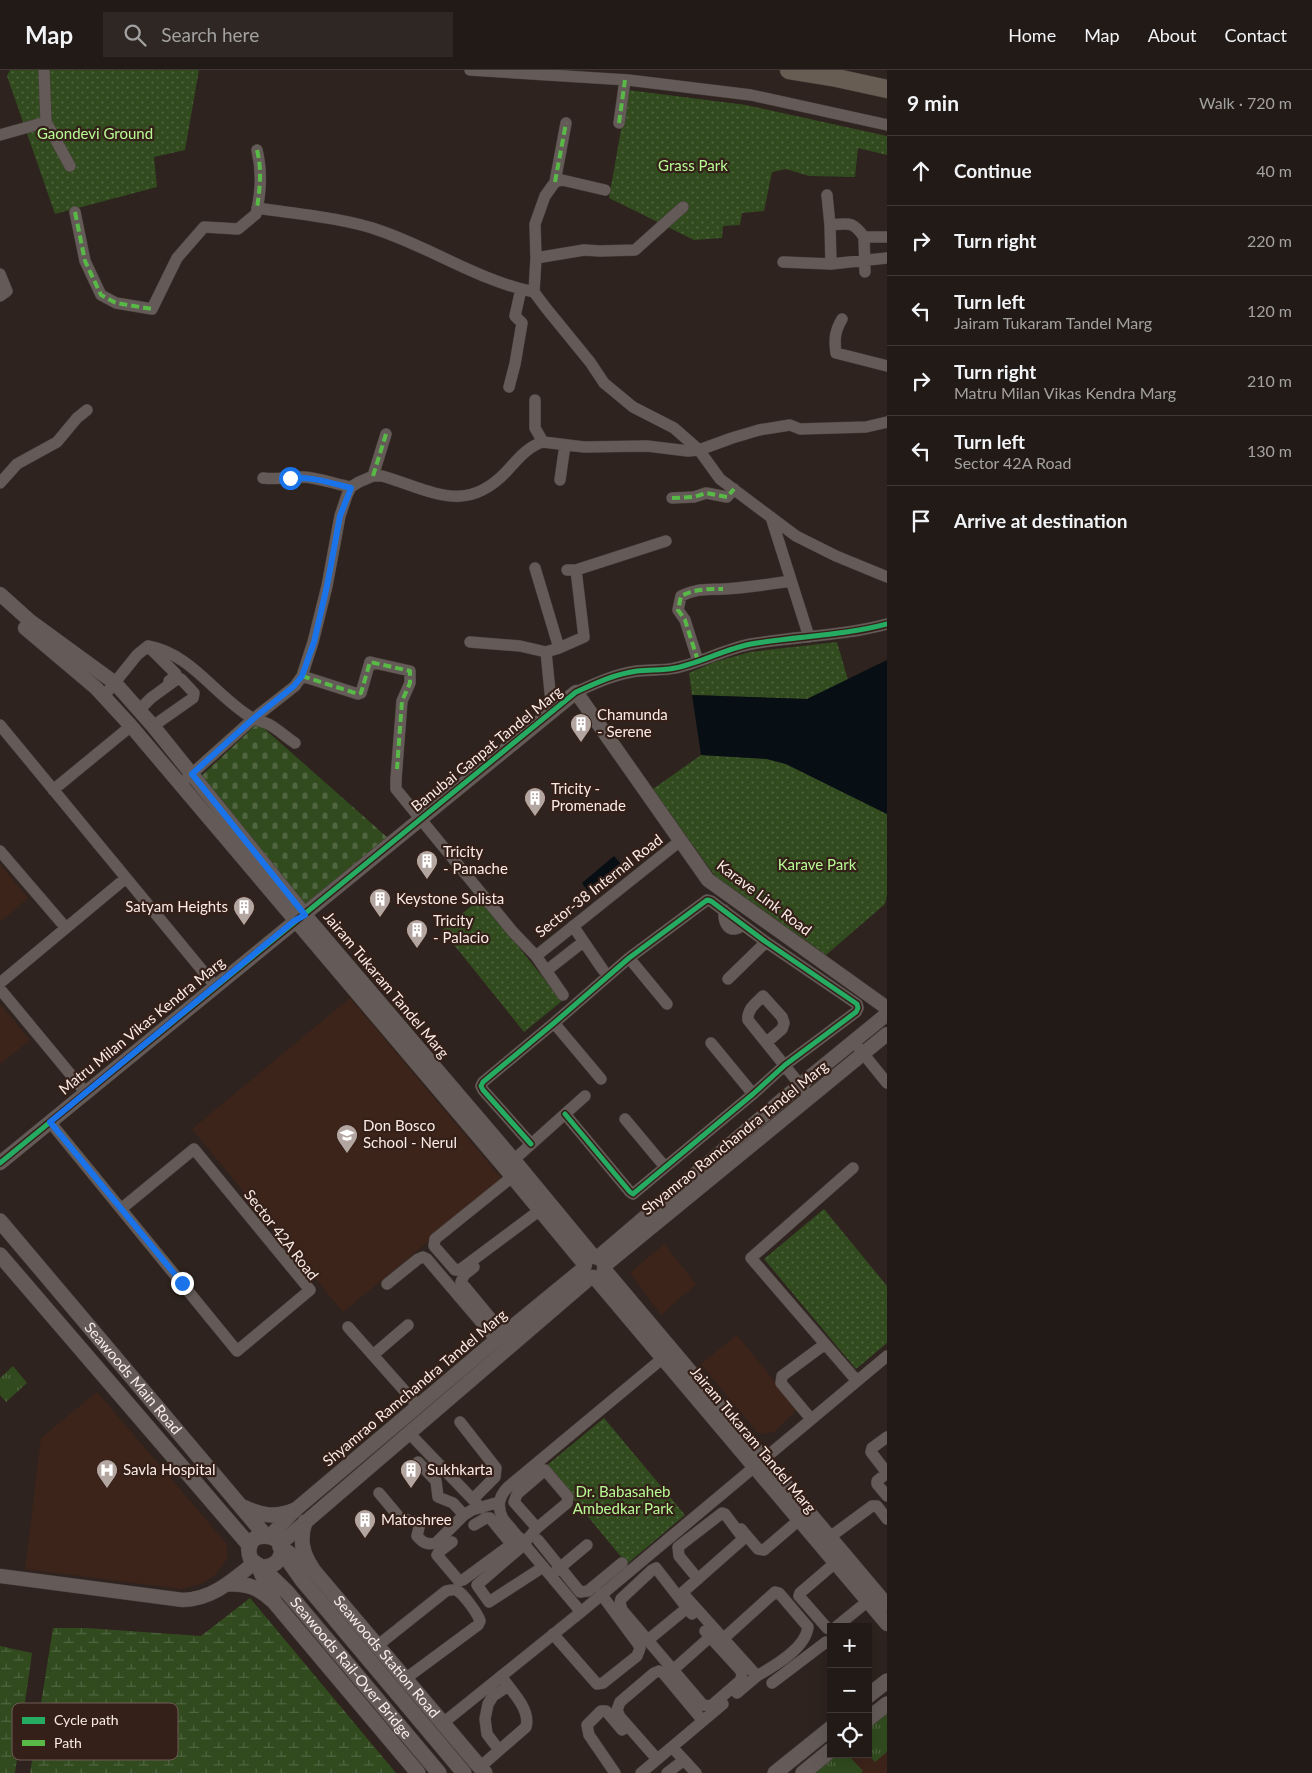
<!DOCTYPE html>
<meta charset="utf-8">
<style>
body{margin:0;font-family:Lato,sans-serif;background:#2e2723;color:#f1f3f6}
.controls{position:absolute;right:15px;bottom:15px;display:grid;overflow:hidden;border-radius:0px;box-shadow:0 5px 20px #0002}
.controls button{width:45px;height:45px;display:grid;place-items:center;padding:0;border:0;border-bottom:1px solid #3f3835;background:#221a16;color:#f1f3f6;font:25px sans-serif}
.stop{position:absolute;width:15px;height:15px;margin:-11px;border:4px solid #1a73e8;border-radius:50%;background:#fff}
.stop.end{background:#1a73e8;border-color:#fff;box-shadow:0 1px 5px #0008}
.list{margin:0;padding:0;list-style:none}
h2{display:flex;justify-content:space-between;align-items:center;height:65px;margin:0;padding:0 20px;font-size:21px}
h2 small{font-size:16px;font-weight:400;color:#a2a1a1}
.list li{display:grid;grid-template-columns:32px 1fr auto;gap:15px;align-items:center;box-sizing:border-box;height:70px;padding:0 20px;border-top:1px solid #3f3835}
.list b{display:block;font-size:19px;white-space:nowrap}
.list p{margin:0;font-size:16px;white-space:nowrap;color:#a2a1a1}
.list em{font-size:16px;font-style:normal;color:#a2a1a1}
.icon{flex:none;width:28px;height:28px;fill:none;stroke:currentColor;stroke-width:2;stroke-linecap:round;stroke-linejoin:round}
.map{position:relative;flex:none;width:887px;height:1703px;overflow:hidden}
header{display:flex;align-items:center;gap:30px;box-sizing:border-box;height:70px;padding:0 25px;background:#221a16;border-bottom:1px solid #3f3835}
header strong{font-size:24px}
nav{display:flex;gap:28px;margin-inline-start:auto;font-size:18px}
.search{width:350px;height:45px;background:#2e2723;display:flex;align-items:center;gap:12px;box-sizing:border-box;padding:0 18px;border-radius:0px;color:#a2a1a1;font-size:19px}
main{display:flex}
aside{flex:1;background:#221a16}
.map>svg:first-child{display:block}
.built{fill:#3d241b}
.grass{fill:url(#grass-tufts)}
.wetland{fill:url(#wetland-marsh)}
.cemetery{fill:url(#cemetery-stones)}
.park{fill:url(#park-dots)}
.water{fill:#070f15}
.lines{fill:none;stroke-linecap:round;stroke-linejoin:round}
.minor-casing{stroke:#4b413e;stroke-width:12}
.tertiary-casing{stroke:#4b413e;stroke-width:15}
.secondary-casing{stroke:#4b413e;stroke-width:16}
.primary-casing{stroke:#4b413e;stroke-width:19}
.minor{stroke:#645b58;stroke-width:11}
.tertiary{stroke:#645b58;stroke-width:14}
.secondary{stroke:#645b58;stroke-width:15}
.primary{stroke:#675d52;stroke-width:18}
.quiet{stroke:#58b947;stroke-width:4;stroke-dasharray:8 4;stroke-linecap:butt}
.cycleway-casing{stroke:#342018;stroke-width:8}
.cycleway{stroke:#26ab63;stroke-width:5}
.route{stroke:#1a73e8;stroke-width:6}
.labels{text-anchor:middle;stroke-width:4.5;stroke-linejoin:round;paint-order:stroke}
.park-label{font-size:15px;fill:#b8fb95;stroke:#342018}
.poi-label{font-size:15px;fill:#faebe6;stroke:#342018;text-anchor:start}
.street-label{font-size:15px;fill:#faebe6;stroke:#342018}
.key{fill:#342018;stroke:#6f5d56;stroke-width:1}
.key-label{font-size:14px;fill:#faebe6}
</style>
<header>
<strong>Map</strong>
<div class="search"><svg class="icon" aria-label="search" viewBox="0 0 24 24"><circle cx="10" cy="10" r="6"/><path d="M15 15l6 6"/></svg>Search here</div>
<nav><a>Home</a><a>Map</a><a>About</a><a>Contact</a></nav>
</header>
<main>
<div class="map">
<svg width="887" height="1703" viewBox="0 0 887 1703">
<defs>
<pattern id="grass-tufts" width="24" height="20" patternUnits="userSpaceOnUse" patternTransform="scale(1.25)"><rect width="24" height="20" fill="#314b1f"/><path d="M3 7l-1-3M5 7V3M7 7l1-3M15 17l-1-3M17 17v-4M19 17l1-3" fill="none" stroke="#506540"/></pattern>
<pattern id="wetland-marsh" width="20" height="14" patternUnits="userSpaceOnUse" patternTransform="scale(1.25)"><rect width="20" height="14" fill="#314b1f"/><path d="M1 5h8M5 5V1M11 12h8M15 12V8" fill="none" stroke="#506540"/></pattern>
<pattern id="cemetery-stones" width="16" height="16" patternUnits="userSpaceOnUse" patternTransform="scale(1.25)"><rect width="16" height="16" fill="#314b1f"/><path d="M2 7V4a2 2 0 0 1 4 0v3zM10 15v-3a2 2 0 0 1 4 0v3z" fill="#506540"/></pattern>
<pattern id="park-dots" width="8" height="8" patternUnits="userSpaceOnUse" patternTransform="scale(1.25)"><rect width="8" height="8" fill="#314b1f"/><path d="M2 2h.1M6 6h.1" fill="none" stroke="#506540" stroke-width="1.8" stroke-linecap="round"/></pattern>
</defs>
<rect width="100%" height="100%" fill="#2e231e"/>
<!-- built -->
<path class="built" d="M0,794l28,34 -28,24z
M350,928l153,182 -160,132 -151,-183z
M0,934l30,36 -30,24z
M664,1174l32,40 -35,31 -31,-42z
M737,1265l60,74 -23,23 -9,2 -8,-2 -56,-68z
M97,1322l129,151 2,13 -3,6 -10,13 -14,9 -20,5 -156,-20 16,-131z
M887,1634v69h-84l28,-19h37v-35z"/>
<!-- grass -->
<path class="grass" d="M13,1296l14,17 -21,19 -6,-7v-17z
M887,1642v40l-12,10 -7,-8v-27z
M835,1684h12l16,17 -2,2h-49z"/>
<!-- wetland -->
<path class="wetland" d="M250,1528l146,175h-366l23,-145h33l115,8z
M0,1576l32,7 -17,120h-15z"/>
<!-- cemetery -->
<path class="cemetery" d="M258,653l130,115 -83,67 -107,-126z"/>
<!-- park -->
<path class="park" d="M10,0h189l-14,80 -31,7 3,30 -102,27 -48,-138z
M628,20l118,15 141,31v19l-29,-7 -3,29 -46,-1 -23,-7 -14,3 -8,39 -22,2 -2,12 -17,1 -1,12 -28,2 -85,-42z
M837,572l11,38 -41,19 -115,-4 -3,-22 25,-11 36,-10z
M701,685l66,4 19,5 101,50v81l-2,9 -59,51 -111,-79 -62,-87z
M480,829l82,102 -38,31 -82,-102z
M824,1139l63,77v57l-31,26 -92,-110z
M604,1348l81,97 -58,49 -81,-98z"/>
<!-- water -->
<path class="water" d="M887,590v154l-101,-50 -19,-5 -66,-4 -9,-60 115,4z
M614,786l7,8 -33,27 -6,-8z"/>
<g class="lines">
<!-- minor casing -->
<g class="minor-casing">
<path id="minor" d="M44,0l2,52 24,44
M470,0l158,10 123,15 136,30
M619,53l6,-43
M0,65l46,-13
M555,112l11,-59
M827,125l3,30 1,39
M257,138c39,6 88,10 124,23 52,18 99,50 153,61l12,16 44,54 14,21 29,24 41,21 25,22 21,29 76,57 40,20 51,21
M75,142l10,49 16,34 15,8 36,6 25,-51 27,-31 34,2 18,-15c5,-21 6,-43 1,-64
M830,155c19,-1 22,-5 34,12h23
M864,167l1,35
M536,188l48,-8 16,1 35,-1 48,-43
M783,192l48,2 56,-6
M0,204l7,17 -7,5
M534,222l2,-34 -1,-34 10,-28 10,-14 7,-2 43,10
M842,249c-7,12 -8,20 -6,34l51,13
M509,317l6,-23 7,-41 -7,-7 6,-27
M535,330v28l8,14
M373,406l13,-42
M263,408c16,2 26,-1 40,-1 16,1 32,7 48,10
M560,410l5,-35
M0,413l17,-19 40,-22 20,-24 10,-8
M672,428l22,-1 12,-4 21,4 7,-8
M771,447l38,120
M535,498l24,80
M567,500h9l90,-29
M470,572l50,4 26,6
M148,576l28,28v2l-7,5
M698,591l-13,-41 -7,-10 3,-14c17,-8 25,-6 43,-7 22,-1 45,-5 67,-8
M302,606l56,18 3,-1 9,-31 40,9v12l-8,18 -6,78v10l117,143 23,24 144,-115
M576,622c20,-9 39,-18 61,-21 13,-2 25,0 38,-3 25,-5 50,-19 76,-24 45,-8 91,-8 136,-20
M104,626l33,-41 11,-9c44,8 67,50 104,72 6,3 13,4 18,7 9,5 17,13 25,18
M139,640l12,-12 26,-19h4l13,14 -1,5 -40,28
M552,642l-6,-60 13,-4 25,-11 -8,-67
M0,655l216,262
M186,709l67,-60 42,-33 7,-10 11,-34 14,-56 13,-70 7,-21 4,-8 8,-5 14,-6h9c49,14 83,40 125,-5 10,-11 21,-25 36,-29l41,5 63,-1 41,5 11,-1 33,-12 27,-8 31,-5 10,4 66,-2 21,-5
M53,720l78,-64
M0,781l66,77
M724,840c-1,14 5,25 19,15
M573,856l30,44
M536,886l27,39
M629,888l38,46
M546,901l37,-29
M728,909l38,-37
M0,913l126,-105
M0,919l86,104
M554,953l47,56
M853,971l34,42
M767,972l15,-13 2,-6 -2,-6 -19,-21c-7,7 -16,13 -15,24l57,71
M711,973l42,51
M625,1049l40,48
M50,1052l187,229 73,-61 -116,-141 -73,60
M531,1074l-48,-54 -2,-4 2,-4 71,-59 75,-65 78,-58 4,1 55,41 91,62 1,4 -2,4 -71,53 -32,29 -120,100 -3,-2 -65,-78
M508,1095l77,-69
M853,1098l-102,90 106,123
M512,1107l-77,62 -1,7 21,24 6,-1 79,-59
M474,1197l-10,8 -3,7 43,52
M387,1214l31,-25 5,-2 4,2 69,81
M348,1257l70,79
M373,1285l35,-30
M811,1349l-30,-36 1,-7 43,-32
M460,1352l36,46 -1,9 -22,22
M409,1363l72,75
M418,1392l18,19 2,16 15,6 11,12
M887,1403l-16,-21 1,-4 15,-11
M887,1403l-10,8v3l10,12
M379,1423l21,25 20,5 -3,13c6,7 10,9 19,7l28,-28 8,-5 27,-8
M474,1455l12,-7h4l22,27
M537,1458l-23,-26 3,-8 28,-24 23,27 -1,6 -30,25 -17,20 -43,37 12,17 54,-35
M741,1459l17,20 6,1 35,-30
M830,1467l42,-31h5l10,13
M538,1470l42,52 8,-1 34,-28
M452,1472l-13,10 -2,3 22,26 4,-1 57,-42
M556,1501l31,-26
M682,1523l60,-53 1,-2 -18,-24 -3,-1 -44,34 1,9 19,23
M686,1527l71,79 -20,17
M687,1538l-31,-40 -4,2 -31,29 -1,4 2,7 81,95 8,1 30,-26 1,-8 -32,-35
M581,1542l-78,-93c-6,-12 -5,-22 5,-32l161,-134
M836,1557l32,-26
M831,1560l-4,-2 -28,-32 1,-3 35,-30
M553,1564l44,50 6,-1 34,-27 3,-8 -2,-4 -37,-50
M723,1569l52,-47 4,1 29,34c-2,21 -34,39 -51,49
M648,1570l39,-32 5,6
M377,1576l69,-55c4,-1 9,-2 12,0 7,5 20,23 22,30l-2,4 -73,54
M673,1600l37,-33 -5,-6
M772,1613l54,-41 5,2
M443,1653l138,-111 306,-256
M672,1677l24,26
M499,1680l-12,-16 -2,-15 3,-15 5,-8 15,-10
M657,1689l-37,-42 -3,-7 3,-8 34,-29 5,-2 4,2 40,48
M480,1697l46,-40c5,-18 -15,-36 -25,-51
M615,1703l-26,-38 -2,-10 14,-14h5l16,19
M641,1703l82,-69
M667,1703l17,-13"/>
</g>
<!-- tertiary casing -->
<g class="tertiary-casing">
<path id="tertiary" d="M0,524l30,27 85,62 38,43 152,189 209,245 80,97
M25,558l71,60 35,38 374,442 80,97
M0,1093l576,-471 132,188 179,128
M597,1188l186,-159 104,-85
M604,1196l283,-232
M604,1199l283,336
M594,1207l293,347
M270,1466l25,-26 201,-170 88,-72
M280,1474l311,-267
M0,1506l183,24c29,-1 49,-19 71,-37"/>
</g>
<!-- secondary casing -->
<g class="secondary-casing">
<g id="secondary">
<path id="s1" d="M0,1151l265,314"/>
<path d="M0,1185l250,291"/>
<path d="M243,1437c19,9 33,11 52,3"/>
<path d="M305,1452c-6,17 -3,31 7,46"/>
<path id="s2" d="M280,1477l33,23 172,203"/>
<path d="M283,1483l19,27 162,193"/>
<path id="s3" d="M261,1497c7,0 14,-1 18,-8 16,-27 -42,-34 -28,1l10,7 26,25 152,181"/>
<path d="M260,1500l15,33 143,170"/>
<path d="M229,1514c18,-1 30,4 43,16"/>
<path d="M868,1626l19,-15"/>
<path d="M868,1649l19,-15"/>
<path d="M775,1703l56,-45"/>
<path d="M803,1703l28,-23"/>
</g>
</g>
<!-- primary casing -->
<g class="primary-casing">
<path id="primary" d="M789,0l43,7 55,12"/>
</g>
<!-- minor -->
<use href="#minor" class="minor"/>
<!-- tertiary -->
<use href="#tertiary" class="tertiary"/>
<!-- secondary -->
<use href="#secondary" class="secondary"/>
<!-- primary -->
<use href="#primary" class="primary"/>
<!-- quiet -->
<path class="quiet" d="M619,53l6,-43
M257,80c5,20 3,38 0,58
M555,112l11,-59
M75,142l10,49 16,34 15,8 36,6
M373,406l13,-42
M672,428l22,-1 12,-4 21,4 7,-8
M698,591l-13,-41 -7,-10 3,-14c14,-7 26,-7 42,-7
M302,606l56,18 3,-1 9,-31 40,9v12l-8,18 -5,68"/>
<!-- cycleway casing -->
<g class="cycleway-casing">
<path id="cycleway" d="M531,1074l-48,-54 -2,-4 2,-4 71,-59 75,-65 78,-58 4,1 55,41 91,62 1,4 -2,4 -71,53 -32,29 -120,100 -3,-2 -65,-78
M0,1093l576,-471c20,-9 39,-18 61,-21 13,-2 25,0 38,-3 25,-5 50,-19 76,-24 45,-8 91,-8 136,-20"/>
</g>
<!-- cycleway -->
<use href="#cycleway" class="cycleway"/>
</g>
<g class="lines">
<!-- route -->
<path class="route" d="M182,1213l-132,-161 244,-201 11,-6 -113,-141 61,-55 41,-33 8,-10 12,-34 13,-56 13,-70 11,-28c-20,-5 -40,-12 -61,-10"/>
</g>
<!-- icons -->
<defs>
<g id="building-pin" transform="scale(1.125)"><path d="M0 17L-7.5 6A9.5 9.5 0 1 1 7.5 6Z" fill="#b3a5a0" stroke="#342018"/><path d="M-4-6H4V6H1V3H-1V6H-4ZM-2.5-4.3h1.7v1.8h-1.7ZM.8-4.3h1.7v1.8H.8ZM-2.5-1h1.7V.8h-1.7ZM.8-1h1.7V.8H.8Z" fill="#fff"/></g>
<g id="school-pin" transform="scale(1.125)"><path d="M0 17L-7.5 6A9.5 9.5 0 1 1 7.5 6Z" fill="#b3a5a0" stroke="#342018"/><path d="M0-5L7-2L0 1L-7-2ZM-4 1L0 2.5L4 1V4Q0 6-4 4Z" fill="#fff"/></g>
<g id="hospital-pin" transform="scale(1.125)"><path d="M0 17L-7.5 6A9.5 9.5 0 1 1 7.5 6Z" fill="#b3a5a0" stroke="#342018"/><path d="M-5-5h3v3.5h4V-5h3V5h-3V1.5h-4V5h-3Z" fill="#fff"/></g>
</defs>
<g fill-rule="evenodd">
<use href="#building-pin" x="581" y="654"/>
<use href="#building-pin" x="535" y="728"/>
<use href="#building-pin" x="427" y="791"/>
<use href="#building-pin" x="380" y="829"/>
<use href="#building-pin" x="244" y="837"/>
<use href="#building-pin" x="417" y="860"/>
<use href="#school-pin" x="347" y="1065"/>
<use href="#hospital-pin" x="107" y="1400"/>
<use href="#building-pin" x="411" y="1400"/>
<use href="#building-pin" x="365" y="1450"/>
</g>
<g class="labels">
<!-- park labels -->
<g class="park-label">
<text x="95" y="69">Gaondevi Ground</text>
<text x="693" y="101">Grass Park</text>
<text x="817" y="800">Karave Park</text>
<text x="623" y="1427">Dr. Babasaheb<tspan x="623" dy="17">Ambedkar Park</tspan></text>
</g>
<!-- poi labels -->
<g class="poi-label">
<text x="597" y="650">Chamunda<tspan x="597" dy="17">- Serene</tspan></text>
<text x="551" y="724">Tricity -<tspan x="551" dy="17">Promenade</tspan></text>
<text x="443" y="787">Tricity<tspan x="443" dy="17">- Panache</tspan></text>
<text x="396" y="834">Keystone Solista</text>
<text x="228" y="842" text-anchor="end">Satyam Heights</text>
<text x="433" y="856">Tricity<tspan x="433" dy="17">- Palacio</tspan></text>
<text x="363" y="1061">Don Bosco<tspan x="363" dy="17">School - Nerul</tspan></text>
<text x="123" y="1405">Savla Hospital</text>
<text x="427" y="1405">Sukhkarta</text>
<text x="381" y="1455">Matoshree</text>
</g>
<!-- street labels -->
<g class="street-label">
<text transform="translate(487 679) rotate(-39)" y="5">Banubai Ganpat Tandel Marg</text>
<text transform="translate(599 816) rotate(-38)" y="5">Sector-38 Internal Road</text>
<text transform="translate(764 828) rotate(37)" y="5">Karave Link Road</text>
<text transform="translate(386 915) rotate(50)" y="5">Jairam Tukaram Tandel Marg</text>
<text transform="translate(142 956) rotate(-39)" y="5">Matru Milan Vikas Kendra Marg</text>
<text transform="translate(735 1068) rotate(-39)" y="5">Shyamrao Ramchandra Tandel Marg</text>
<text transform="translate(281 1165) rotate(52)" y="5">Sector 42A Road</text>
<text dy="5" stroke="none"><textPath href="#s1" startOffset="206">Seawoods Main Road</textPath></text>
<text transform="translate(415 1318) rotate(-40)" y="5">Shyamrao Ramchandra Tandel Marg</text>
<text transform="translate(753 1370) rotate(50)" y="5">Jairam Tukaram Tandel Marg</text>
<text dy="5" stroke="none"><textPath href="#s2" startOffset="154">Seawoods Station Road</textPath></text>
<text dy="5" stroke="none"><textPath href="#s3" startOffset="236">Seawoods Rail-Over Bridge</textPath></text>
</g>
</g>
<!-- legend -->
<rect x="12" y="1633" width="166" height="57" rx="8" class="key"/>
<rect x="22" y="1647" width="23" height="7" fill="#26ab63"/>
<rect x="22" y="1670" width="23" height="6" fill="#58b947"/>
<g class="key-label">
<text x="54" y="1655">Cycle path</text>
<text x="54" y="1678">Path</text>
</g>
</svg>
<div class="controls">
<button>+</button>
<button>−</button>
<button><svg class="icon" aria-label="locate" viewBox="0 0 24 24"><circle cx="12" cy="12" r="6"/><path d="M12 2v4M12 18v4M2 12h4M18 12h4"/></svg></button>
</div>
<div class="stop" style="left:290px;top:408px"></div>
<div class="stop end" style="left:182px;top:1213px"></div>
</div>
<aside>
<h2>9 min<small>Walk · 720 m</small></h2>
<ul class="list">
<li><svg class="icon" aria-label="ahead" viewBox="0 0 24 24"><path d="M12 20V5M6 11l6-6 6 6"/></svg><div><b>Continue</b></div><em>40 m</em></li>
<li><svg class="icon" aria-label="right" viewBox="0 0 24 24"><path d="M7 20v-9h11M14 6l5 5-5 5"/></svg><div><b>Turn right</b></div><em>220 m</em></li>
<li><svg class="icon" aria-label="left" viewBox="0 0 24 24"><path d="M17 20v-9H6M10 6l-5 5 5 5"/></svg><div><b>Turn left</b><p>Jairam Tukaram Tandel Marg</p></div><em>120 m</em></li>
<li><svg class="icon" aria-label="right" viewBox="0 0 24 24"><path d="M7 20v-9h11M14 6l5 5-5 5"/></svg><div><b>Turn right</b><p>Matru Milan Vikas Kendra Marg</p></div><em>210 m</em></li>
<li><svg class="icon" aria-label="left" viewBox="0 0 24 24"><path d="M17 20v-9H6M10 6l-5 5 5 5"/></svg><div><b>Turn left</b><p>Sector 42A Road</p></div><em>130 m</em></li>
<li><svg class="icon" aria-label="arrive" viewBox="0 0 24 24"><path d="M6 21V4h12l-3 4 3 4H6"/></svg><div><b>Arrive at destination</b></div></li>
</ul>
</aside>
</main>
